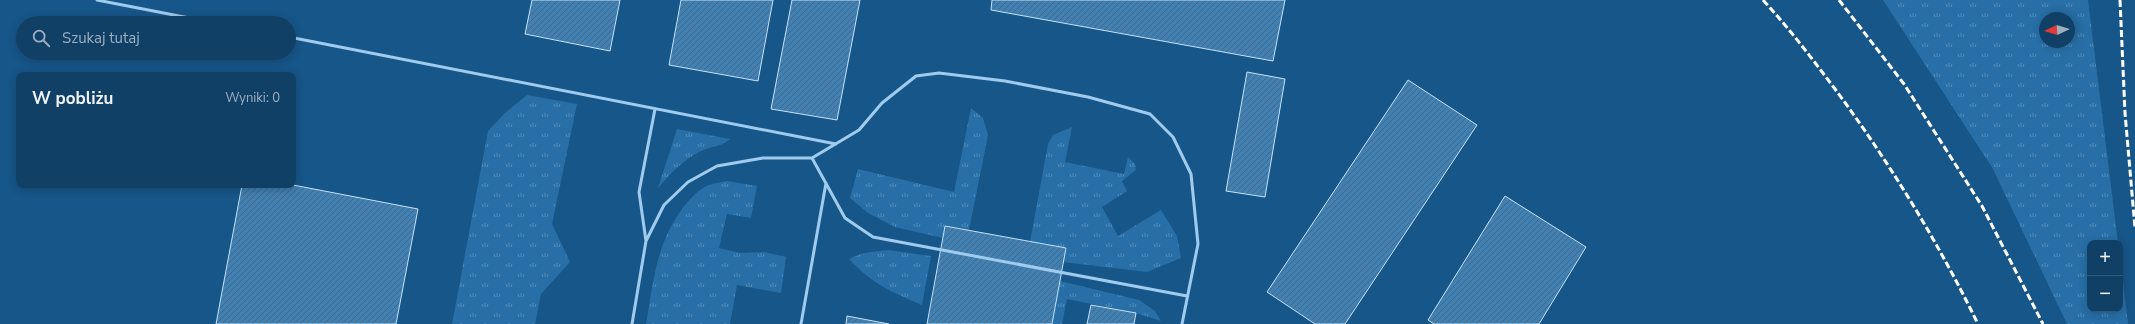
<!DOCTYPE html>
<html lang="pl">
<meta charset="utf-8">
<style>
body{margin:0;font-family:"Nunito Sans",sans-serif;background:#1a476d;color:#f1f3f6}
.controls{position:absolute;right:12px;bottom:12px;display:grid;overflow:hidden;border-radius:8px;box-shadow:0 2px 10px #0003}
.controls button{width:36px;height:36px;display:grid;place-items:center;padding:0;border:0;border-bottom:1px solid #30597b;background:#114067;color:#f1f3f6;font:20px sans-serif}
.compass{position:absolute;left:2039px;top:12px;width:36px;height:36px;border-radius:50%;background:#114067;box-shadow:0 2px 10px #0003;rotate:266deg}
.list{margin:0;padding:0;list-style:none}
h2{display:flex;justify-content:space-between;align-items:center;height:52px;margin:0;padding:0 16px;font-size:17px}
h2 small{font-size:13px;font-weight:400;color:#9cafc0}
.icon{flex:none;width:22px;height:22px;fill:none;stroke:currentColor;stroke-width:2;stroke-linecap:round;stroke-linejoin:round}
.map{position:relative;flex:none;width:2135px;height:324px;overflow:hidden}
.search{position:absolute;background:#114067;box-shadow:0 2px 10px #0003;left:16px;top:16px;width:280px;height:44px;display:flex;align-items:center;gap:10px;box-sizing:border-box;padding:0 14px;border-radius:22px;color:#9cafc0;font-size:15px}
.panel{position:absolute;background:#114067;box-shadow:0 2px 10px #0003;left:16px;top:72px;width:280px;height:116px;border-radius:8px}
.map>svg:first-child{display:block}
.grass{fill:url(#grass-tufts);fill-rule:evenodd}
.building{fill:url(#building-hatch);stroke:#c5e3fa}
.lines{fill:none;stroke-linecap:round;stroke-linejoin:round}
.service{stroke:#9fccee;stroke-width:3}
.rail{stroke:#fff;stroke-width:3;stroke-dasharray:7 3;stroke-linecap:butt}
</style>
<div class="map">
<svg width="2135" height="324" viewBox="0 0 2135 324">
<defs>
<pattern id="grass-tufts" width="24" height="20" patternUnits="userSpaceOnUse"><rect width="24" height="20" fill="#276fa6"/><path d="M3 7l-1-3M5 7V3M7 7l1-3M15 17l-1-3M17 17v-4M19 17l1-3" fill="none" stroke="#528cb8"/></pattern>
<pattern id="building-hatch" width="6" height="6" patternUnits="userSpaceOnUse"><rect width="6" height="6" fill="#4080b2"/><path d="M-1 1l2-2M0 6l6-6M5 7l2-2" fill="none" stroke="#456984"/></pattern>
</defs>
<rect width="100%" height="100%" fill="#175689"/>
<!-- grass -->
<path class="grass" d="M1883,0h205l30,243h-28v66h30v-52l8,67h-61l-74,-155zM2045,18h24v24h-24z
M527,95l50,9 -25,120 18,38 -29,32 -6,30h-83l36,-193 17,-18z
M971,108l12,10 5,17 -19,95 -26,8 -48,-11 -27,-14 -18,-15 8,-29 96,23z
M1072,127l-7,35 59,12 4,-17 7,7 1,6 -14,11 5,10 -25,16 16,29 43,-26 16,26 4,22 -34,14 -84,-10 -33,-20 18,-98 5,-9z
M677,129l53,10c-8,8 -19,7 -29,12 -18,9 -30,22 -43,37z
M727,181l30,5 -6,32 -24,-4 -8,34 21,5 24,-1 22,5 -5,36 -44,-8 -7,39h-84c8,-44 9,-77 36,-115 7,-9 16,-20 27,-24 6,-2 12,-3 18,-4z
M888,250l43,6 -9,49c-33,-14 -48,-20 -73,-46l14,-6z
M1060,281l79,19 16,11 6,10 -25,-8 -69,-14 -5,25h-10z"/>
<!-- building -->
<path class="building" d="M532,0h88l-10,51 -85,-17z
M681,0h92l-15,81 -89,-16z
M792,0h68l-23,120 -66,-11z
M992,0h293l-12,61 -282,-51z
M1247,72l38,7 -20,118 -39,-6z
M1408,80l69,45 -132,199h-30l-48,-32z
M242,185h51l125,24 -22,115h-180z
M1505,196l81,51 -47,77h-105l-6,-4z
M945,226l121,22 -14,76h-125z
M1091,305l45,8 -2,11h-47z
M847,316l42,8h-43z"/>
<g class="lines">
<!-- service -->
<path class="service" d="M97,0l118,23
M289,37l547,107
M812,158l33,60 28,19 314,59
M646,241l-7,-49 16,-83
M632,324l14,-83 18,-36 24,-23 29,-16 46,-8h49l47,-28 23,-27 34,-27 23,-3 66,8 83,16 62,17 23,23 18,37 7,70 -16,80
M801,324l25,-141"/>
<!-- rail -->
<path class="rail" d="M1763,0c25,27 47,56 69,85 56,75 105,155 146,239
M1839,0l65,84 78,122 61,118
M2120,0l5,113 10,115"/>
</g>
</svg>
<div class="controls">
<button>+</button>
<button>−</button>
</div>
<svg class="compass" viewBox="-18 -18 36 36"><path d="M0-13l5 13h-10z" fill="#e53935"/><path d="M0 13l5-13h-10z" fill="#9cafc0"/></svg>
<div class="search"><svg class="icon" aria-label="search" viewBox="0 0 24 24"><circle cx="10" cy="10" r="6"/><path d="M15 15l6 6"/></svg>Szukaj tutaj</div>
<section class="panel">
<h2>W pobliżu<small>Wyniki: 0</small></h2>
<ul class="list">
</ul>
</section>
</div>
